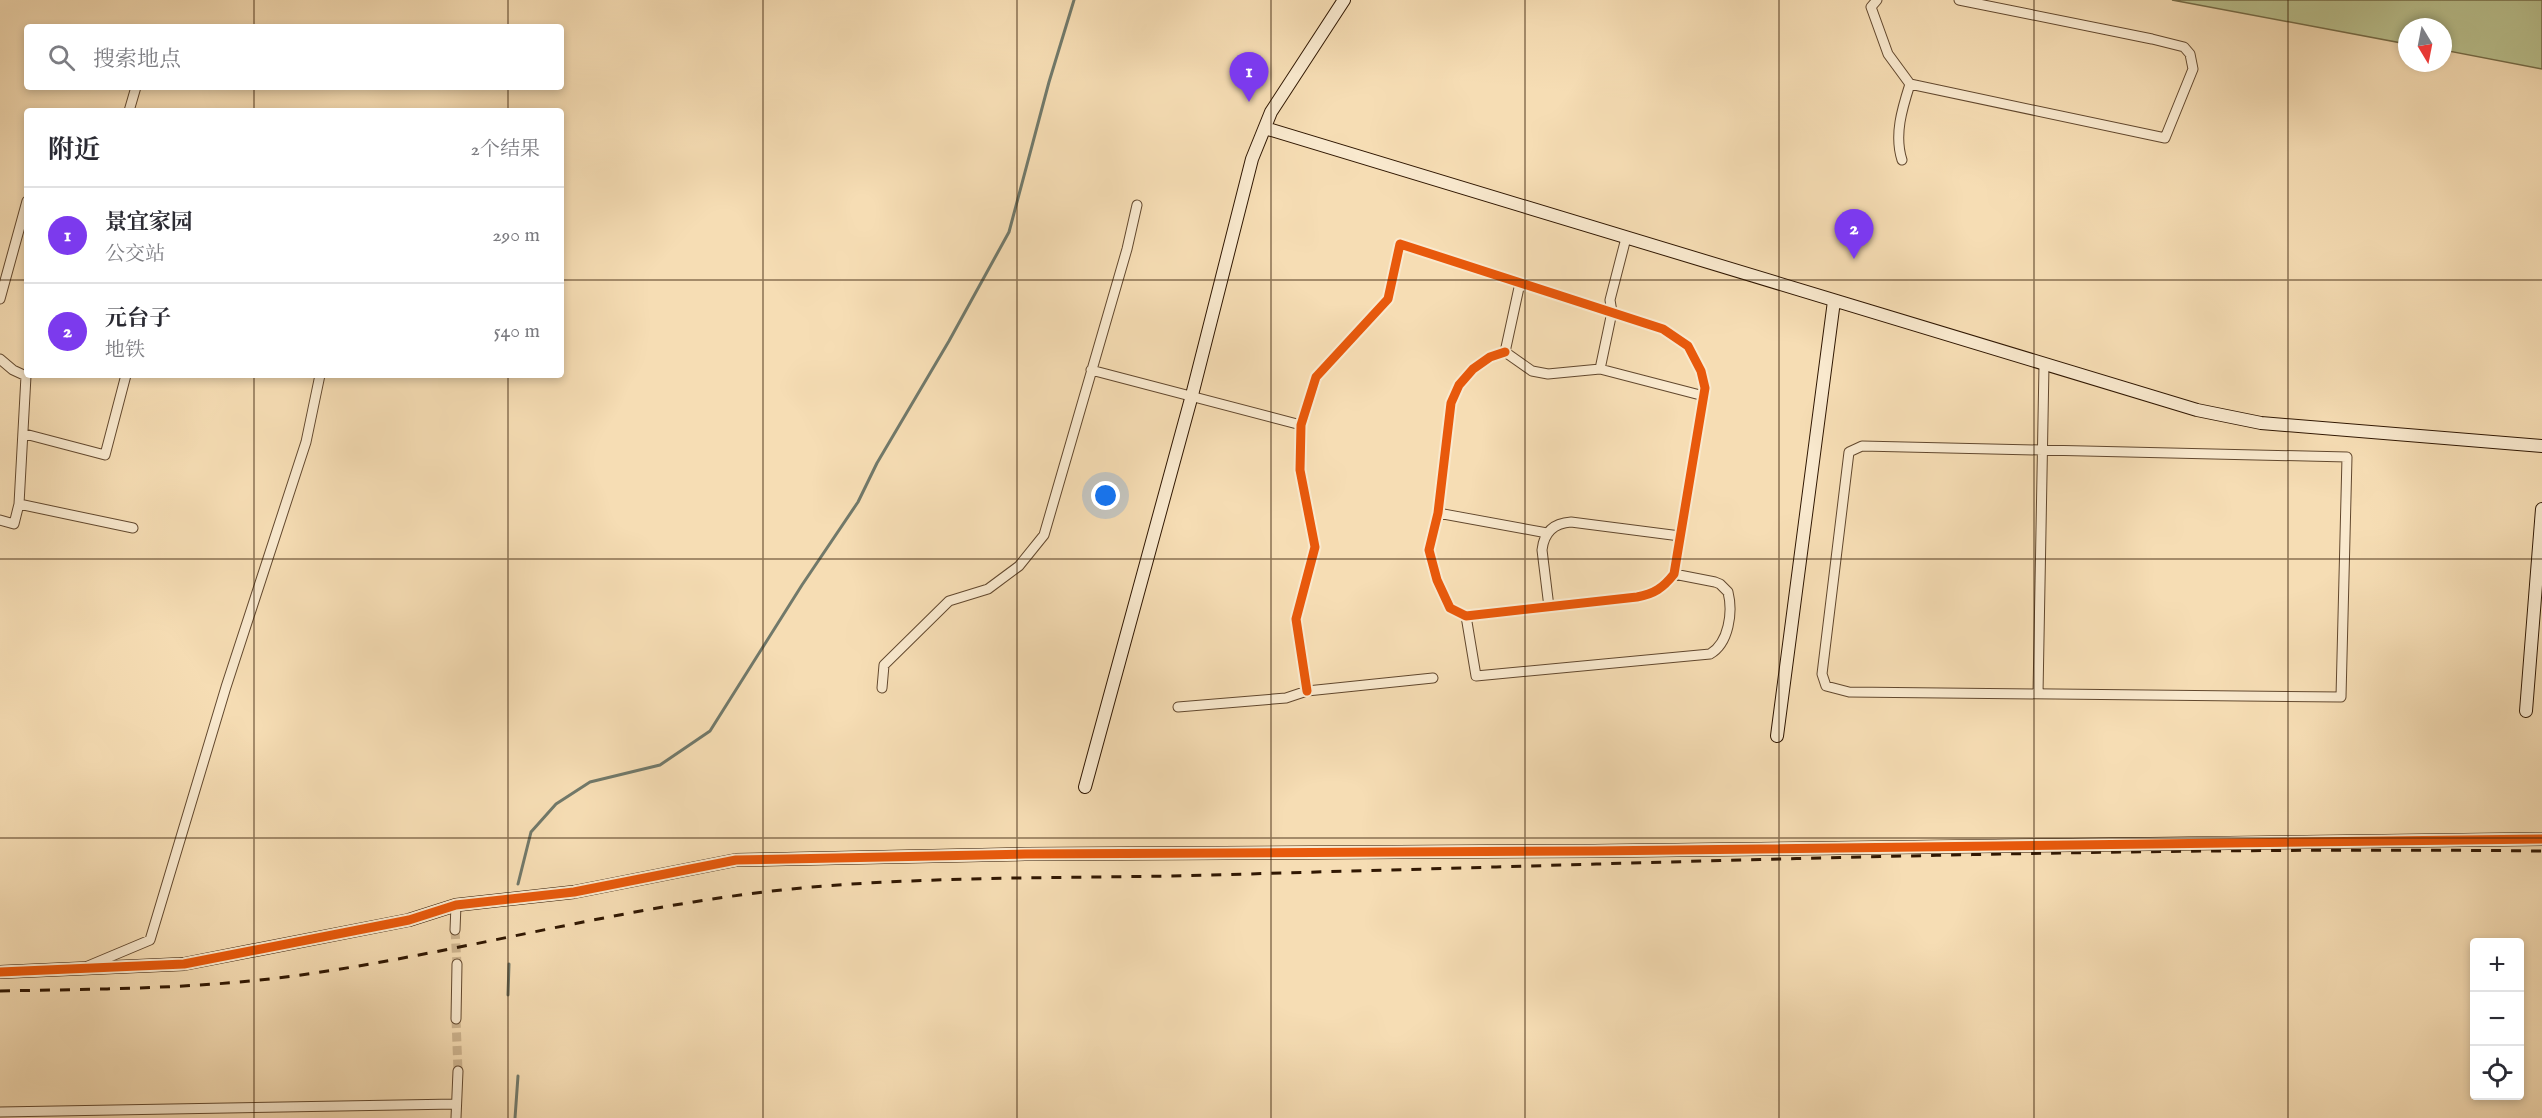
<!DOCTYPE html>
<html lang="zh">
<meta charset="utf-8">
<style>
body{margin:0;font-family:"IM FELL English","Noto Serif SC",serif;background:#f7f7f7;color:#2b2b33}
.controls{position:absolute;right:18px;bottom:18px;display:grid;overflow:hidden;border-radius:6px;box-shadow:0 3px 9px #0003}
.controls button{width:54px;height:54px;display:grid;place-items:center;padding:0;border:0;border-bottom:2px solid #e1e1e2;background:#fff;color:#2b2b33;font:30px sans-serif}
.compass{position:absolute;left:2398px;top:18px;width:54px;height:54px;border-radius:50%;background:#fff;box-shadow:0 3px 9px #0003;rotate:170deg}
.you{position:absolute;left:1106px;top:496px;width:21px;height:21px;margin:-15px;border:4px solid #fff;border-radius:50%;background:#1a73e8;box-shadow:0 0 0 9px #1a73e833}
.badge{display:grid;place-items:center;width:39px;height:39px;border-radius:50%;background:#7c3aed;color:#fff;font-size:20px;font-weight:700}
.pin{position:absolute;translate:-50% -50px;filter:drop-shadow(0 2px 3px #0008)}
.pin::after{content:'';position:absolute;top:32px;width:21px;height:18px;background:inherit;clip-path:polygon(0 0,100% 0,50% 100%)}
.list{margin:0;padding:0;list-style:none}
h2{display:flex;justify-content:space-between;align-items:center;height:78px;margin:0;padding:0 24px;font-size:26px}
h2 small{font-size:20px;font-weight:400;color:#7c7c81}
.list li{display:grid;grid-template-columns:39px 1fr auto;gap:18px;align-items:center;box-sizing:border-box;height:96px;padding:0 24px;border-top:2px solid #e1e1e2}
.list b{display:block;font-size:22px;white-space:nowrap}
.list p{margin:0;font-size:20px;white-space:nowrap;color:#7c7c81}
.list em{font-size:20px;font-style:normal;color:#7c7c81}
.icon{flex:none;width:33px;height:33px;fill:none;stroke:currentColor;stroke-width:2;stroke-linecap:round;stroke-linejoin:round}
.map{position:relative;flex:none;width:2542px;height:1118px;overflow:hidden}
.search{position:absolute;background:#fff;box-shadow:0 3px 9px #0003;left:24px;top:24px;width:540px;height:66px;display:flex;align-items:center;gap:15px;box-sizing:border-box;padding:0 21px;border-radius:6px;color:#7c7c81;font-size:22px}
.panel{position:absolute;background:#fff;box-shadow:0 3px 9px #0003;left:24px;top:108px;width:540px;height:270px;border-radius:6px}
.map>svg:first-child{display:block}
.green{fill:#bac28f;stroke:#756c48;stroke-width:1.5}
.lines{fill:none;stroke-linecap:round;stroke-linejoin:round}
.stream{stroke:#71796a;stroke-width:3}
.street-tunnel{stroke:#ceb590;stroke-width:9;stroke-dasharray:9 4.5;stroke-linecap:butt}
.street-casing{stroke:#62482e;stroke-width:11}
.secondary-casing{stroke:#301702;stroke-width:14}
.street{stroke:#f9e9ce;stroke-width:9}
.secondary{stroke:#f9e9ce;stroke-width:12}
.rail{stroke:#301702;stroke-width:3;stroke-dasharray:10 10;stroke-linecap:butt}
.cycleway-casing{stroke:#f9e9ce;stroke-width:13}
.cycleway{stroke:#e8590c;stroke-width:9}
.grid{fill:none;stroke:#301702;stroke-width:1.5;stroke-opacity:0.55}
</style>
<div class="map">
<svg width="2542" height="1118" viewBox="0 0 2542 1118">
<rect width="100%" height="100%" fill="#f6ddb4"/>
<filter id="stains"><feTurbulence type="fractalNoise" baseFrequency=".00333" numOctaves="4"/><feColorMatrix values="0 0 0 0 .2 0 0 0 0 .09 0 0 0 0 .02 0 0 0 .5 -.17"/></filter>
<radialGradient id="worn" r=".72"><stop offset=".6" stop-color="#630" stop-opacity="0"/><stop offset="1" stop-color="#630" stop-opacity=".3"/></radialGradient>
<!-- green -->
<path class="green" d="M2172,0h370v69l-99,-19v-23h-36v17z"/>
<g class="lines">
<!-- stream -->
<path class="stream" d="M518,884l13,-52 25,-28 34,-22 70,-17 50,-34 92,-146 56,-83 19,-39 72,-122 60,-109 40,-150 25,-82
M508,995l1,-31
M515,1118l3,-42"/>
<!-- street-tunnel -->
<path class="street-tunnel" d="M455,930l2,34
M456,1019l2,52"/>
<!-- street casing -->
<g class="street-casing">
<path id="street" d="M1877,0l-6,7 17,47 22,30 255,54 28,-69 -3,-15 -6,-7 -32,-8 -193,-39
M129,111l7,-24
M1902,160c-8,-25 0,-51 8,-76
M0,299l27,-98
M1505,352l27,19 16,3 52,-5 104,27
M1505,352l15,-69
M0,359l13,11 13,6 -7,128 -5,20 -14,-4
M1600,369l12,-57 -2,-12 16,-62
M1091,370l210,55
M25,434l80,21 21,-80
M1862,446l485,11 -6,240 -492,-5 -23,-6 -4,-12 27,-222z
M19,504l114,24
M1438,513l109,20
M1549,607l-7,-57c2,-18 12,-27 29,-28l109,14
M1466,616l10,60 234,-22c19,-11 23,-42 18,-62l-8,-8 -5,-2 -41,-8
M882,688l2,-23 65,-64 39,-12 31,-23 25,-31 83,-286 10,-44
M1307,691l-11,-72 19,-72 -15,-77 1,-45 15,-48 72,-78 12,-55 263,85 25,17 13,25 4,17 -31,186c-11,14 -20,20 -37,23l-171,19 -16,-8 -13,-28 -8,-30 9,-37 13,-110 8,-18 14,-16 17,-12 15,-5
M2038,694l6,-329
M1178,707l108,-9 21,-7 126,-13
M455,930l1,-25
M88,966l62,-26 76,-253 80,-245 14,-67
M456,1019l1,-55
M0,1112l456,-8
M456,1118l2,-47"/>
</g>
<!-- secondary casing -->
<g class="secondary-casing">
<path id="secondary" d="M1265,128l932,282 64,13 281,23
M2526,711l16,-202
M1777,736l57,-435
M1085,787l107,-392 60,-236 19,-47 73,-112
M0,972l184,-8 225,-44 47,-15 118,-13 162,-32 289,-6 569,-3 948,-12"/>
</g>
<!-- street -->
<use href="#street" class="street"/>
<!-- secondary -->
<use href="#secondary" class="secondary"/>
<!-- rail -->
<path class="rail" d="M0,991c98,-2 197,-2 294,-15 174,-24 343,-74 518,-89 119,-10 239,-9 359,-11 85,-2 171,-5 256,-7 371,-11 743,-22 1115,-18"/>
<!-- cycleway casing -->
<g class="cycleway-casing">
<path id="cycleway" d="M1307,691l-11,-72 19,-72 -15,-77 1,-45 15,-48 72,-78 12,-55 263,85 25,17 13,25 4,17 -31,186c-11,14 -20,20 -37,23l-171,19 -16,-8 -13,-28 -8,-30 9,-37 13,-110 8,-18 14,-16 17,-12 15,-5
M0,972l184,-8 225,-44 47,-15 118,-13 162,-32 289,-6 569,-3 948,-12"/>
</g>
<!-- cycleway -->
<use href="#cycleway" class="cycleway"/>
</g>
<!-- grid -->
<path class="grid" d="M254,0v27M508,0v27M763,0v1118M1017,0v1118M1271,0v1118M1525,0v1118M1779,0v1118M2034,0v1118M2288,0v1118M254,87v24M508,87v24M0,280h27M561,280h1981M254,375v743M508,375v743M0,559h2542M0,838h2542"/>
<rect width="100%" height="100%" filter="url(#stains)"/>
<rect width="100%" height="100%" fill="url(#worn)"/>
</svg>
<div class="controls">
<button>+</button>
<button>−</button>
<button><svg class="icon" aria-label="locate" viewBox="0 0 24 24"><circle cx="12" cy="12" r="6"/><path d="M12 2v4M12 18v4M2 12h4M18 12h4"/></svg></button>
</div>
<svg class="compass" viewBox="-18 -18 36 36"><path d="M0-13l5 13h-10z" fill="#e53935"/><path d="M0 13l5-13h-10z" fill="#7c7c81"/></svg>
<div class="you"></div>
<div class="pin badge" style="left:1249px;top:102px">1</div>
<div class="pin badge" style="left:1854px;top:259px">2</div>
<div class="search"><svg class="icon" aria-label="search" viewBox="0 0 24 24"><circle cx="10" cy="10" r="6"/><path d="M15 15l6 6"/></svg>搜索地点</div>
<section class="panel">
<h2>附近<small>2个结果</small></h2>
<ul class="list">
<li><span class="badge">1</span><div><b>景宜家园</b><p>公交站</p></div><em>290 m</em></li>
<li><span class="badge">2</span><div><b>元台子</b><p>地铁</p></div><em>540 m</em></li>
</ul>
</section>
</div>
